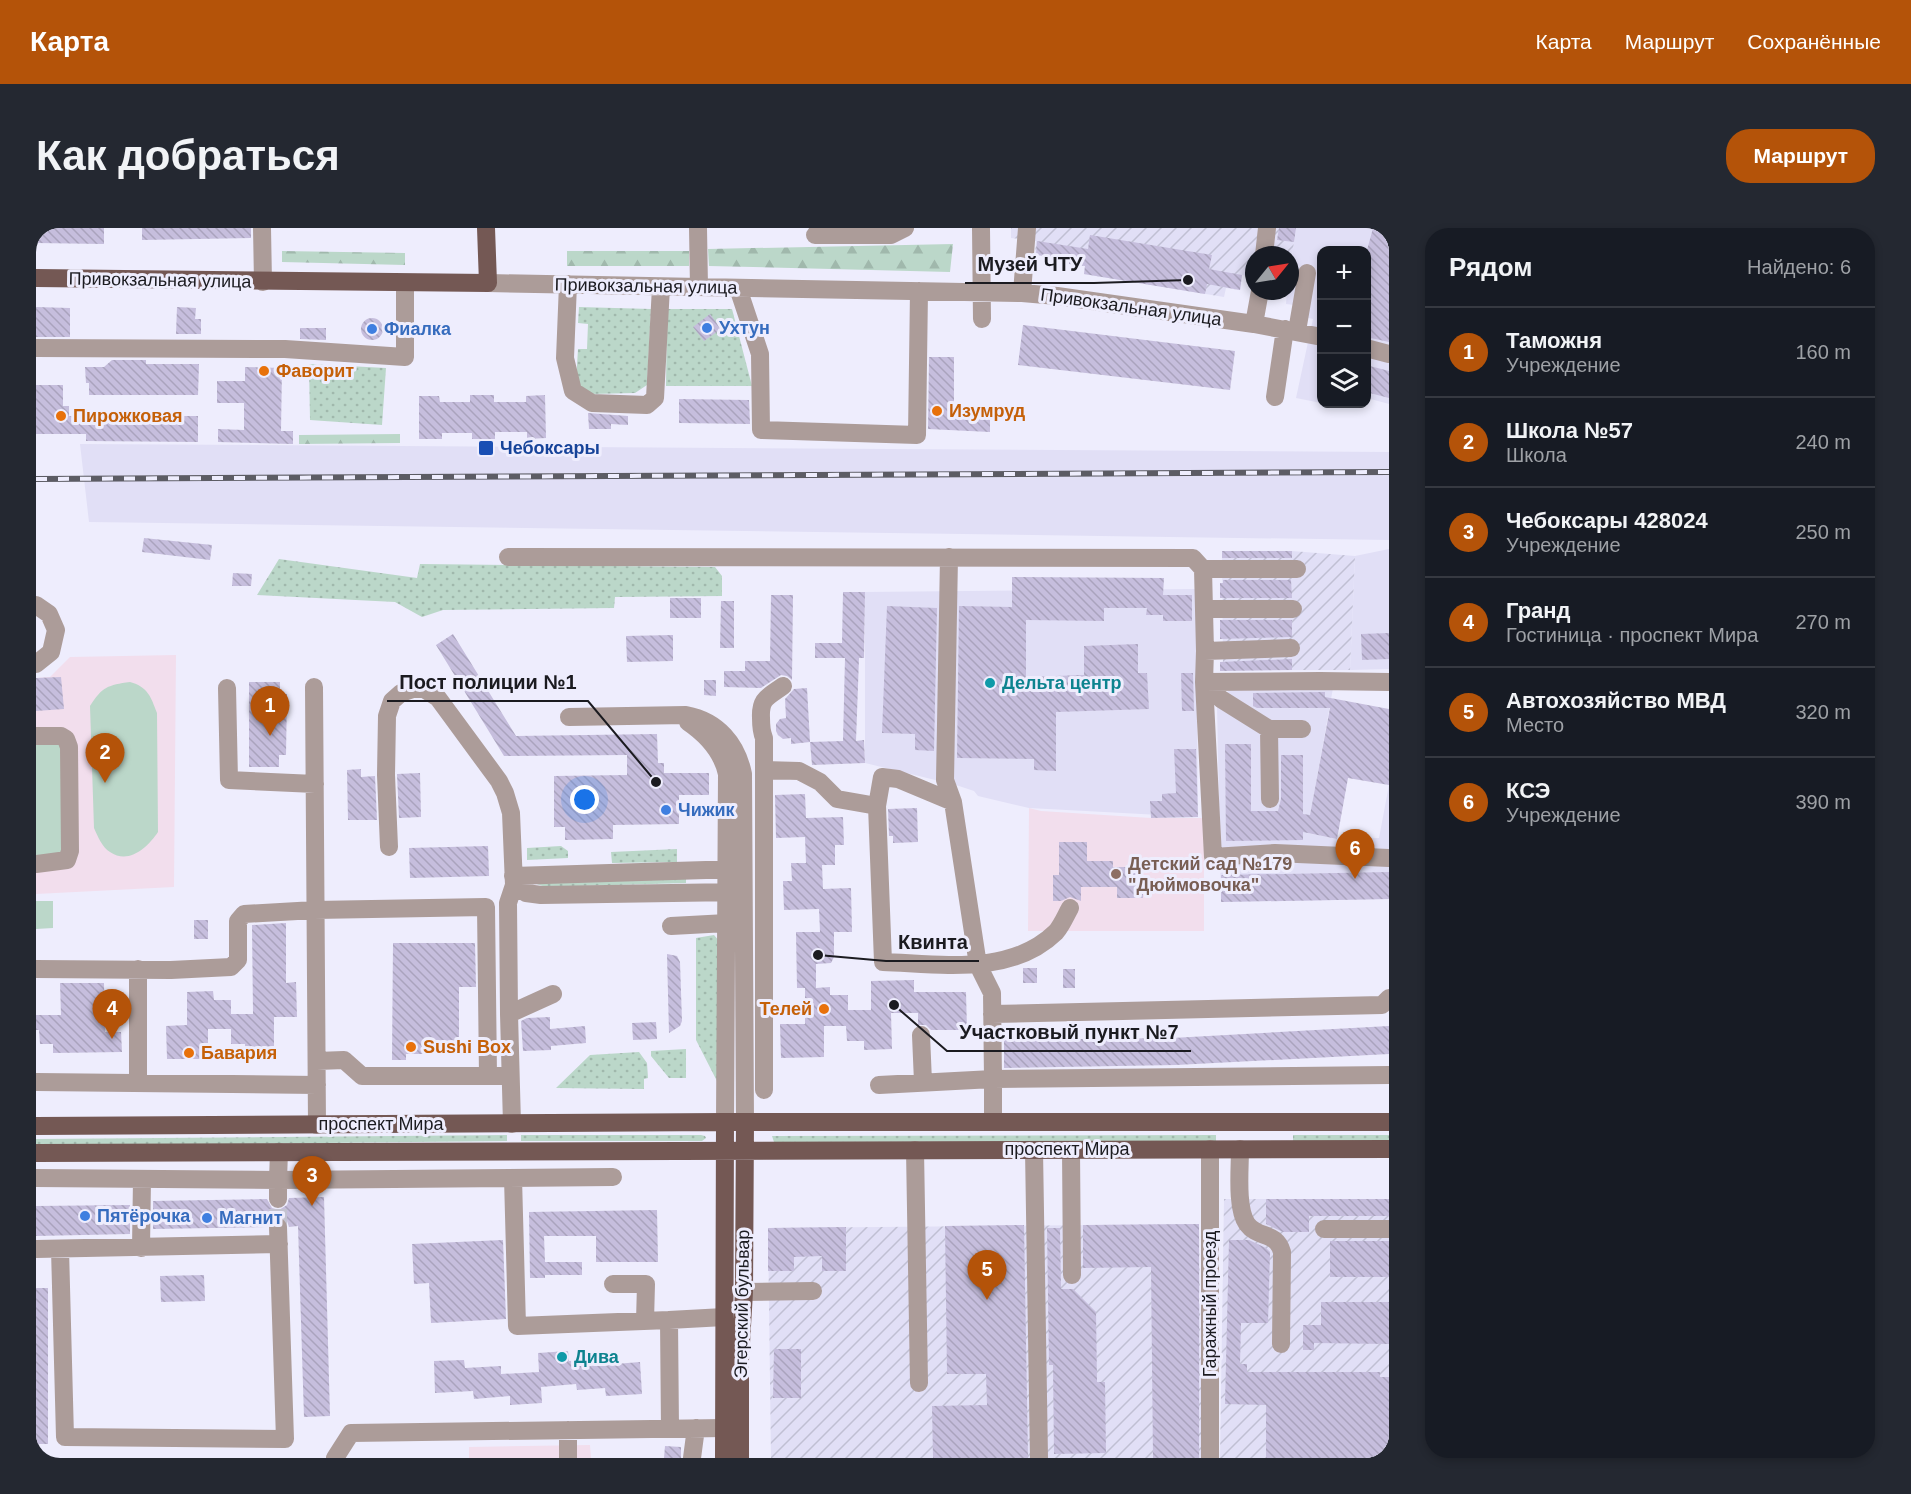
<!DOCTYPE html>
<html lang="ru">
<meta charset="utf-8">
<style>
body{margin:0;font-family:Helvetica,sans-serif;background:#242831;color:#f1f3f6}
.controls{position:absolute;right:18px;top:18px;display:grid;overflow:hidden;border-radius:12px;box-shadow:0 3px 9px #0003}
.controls button{width:54px;height:54px;display:grid;place-items:center;padding:0;border:0;border-bottom:2px solid #363941;background:#171b24;color:#f1f3f6;font:30px sans-serif}
.compass{position:absolute;left:1209px;top:18px;width:54px;height:54px;border-radius:50%;background:#171b24;box-shadow:0 3px 9px #0003;rotate:60deg}
.you{position:absolute;left:549px;top:572px;width:21px;height:21px;margin:-15px;border:4px solid #fff;border-radius:50%;background:#1a73e8;box-shadow:0 0 0 9px #1a73e833}
.badge{display:grid;place-items:center;width:39px;height:39px;border-radius:50%;background:#b45309;color:#fff;font-size:20px;font-weight:700}
.pin{position:absolute;translate:-50% -50px;filter:drop-shadow(0 2px 3px #0008)}
.pin::after{content:'';position:absolute;top:32px;width:21px;height:18px;background:inherit;clip-path:polygon(0 0,100% 0,50% 100%)}
.list{margin:0;padding:0;list-style:none}
h2{display:flex;justify-content:space-between;align-items:center;height:78px;margin:0;padding:0 24px;font-size:26px}
h2 small{font-size:20px;font-weight:400;color:#9ea1a6}
.list li{display:grid;grid-template-columns:39px 1fr auto;gap:18px;align-items:center;box-sizing:border-box;height:90px;padding:0 24px;border-top:2px solid #363941}
.list b{display:block;font-size:22px;white-space:nowrap}
.list p{margin:0;font-size:20px;white-space:nowrap;color:#9ea1a6}
.list em{font-size:20px;font-style:normal;color:#9ea1a6}
.icon{flex:none;width:33px;height:33px;fill:none;stroke:currentColor;stroke-width:2;stroke-linecap:round;stroke-linejoin:round}
.map{position:relative;flex:none;width:1353px;height:1230px;overflow:hidden;border-radius:24px}
header{display:flex;align-items:center;gap:36px;box-sizing:border-box;height:84px;padding:0 30px;background:#b45309;color:#fff}
header strong{font-size:28px}
nav{display:flex;gap:33px;margin-inline-start:auto;font-size:21px}
.intro{display:flex;align-items:center;justify-content:space-between;box-sizing:border-box;height:144px;padding:0 36px}
h1{margin:0;font-size:42px}
.button{padding:15px 27px;border-radius:24px;background:#b45309;color:#fff;font-size:21px;font-weight:700}
main{display:flex;gap:36px;padding:0 36px}
aside{flex:1;background:#171b24;border-radius:24px;box-shadow:0 3px 9px #0003}
.map>svg:first-child{display:block}
.built{fill:#e1dff6}
.industrial{fill:url(#industrial-furrows)}
.education{fill:#f2deed}
.grass{fill:url(#grass-dots)}
.forest{fill:url(#forest-firs)}
.garden{fill:#bbd7c9}
.building{fill:url(#building-back-hatch)}
.lines{fill:none;stroke-linecap:round;stroke-linejoin:round}
.minor-tunnel{stroke:#c4c3d1;stroke-width:18;stroke-dasharray:18 9;stroke-linecap:butt}
.minor{stroke:#ac9c99;stroke-width:18}
.major{stroke:#745854;stroke-width:18}
.rail-casing{stroke:#5c5c64;stroke-width:6}
.rail{stroke:#eeedfd;stroke-width:4;stroke-dasharray:11;stroke-linecap:butt}
.shop-dot{fill:#3f7fe0;stroke:#eeedfd;stroke-width:2}
.food-dot{fill:#e8710a;stroke:#eeedfd;stroke-width:2}
.transit-dot{fill:#1a4fb4;stroke:#eeedfd;stroke-width:2}
.culture-dot{fill:#0f9aa8;stroke:#eeedfd;stroke-width:2}
.education-dot{fill:#8d6e63;stroke:#eeedfd;stroke-width:2}
.labels{text-anchor:middle;stroke-width:6;stroke-linejoin:round;paint-order:stroke}
.street-label{font-size:18px;fill:#1b1b20;stroke:#eeedfd}
.shop-label{font-size:18px;font-weight:bold;fill:#366cbe;stroke:#eeedfd;text-anchor:start}
.food-label{font-size:18px;font-weight:bold;fill:#c56008;stroke:#eeedfd;text-anchor:start}
.transit-label{font-size:18px;font-weight:bold;fill:#164399;stroke:#eeedfd;text-anchor:start}
.culture-label{font-size:18px;font-weight:bold;fill:#0d838f;stroke:#eeedfd;text-anchor:start}
.education-label{font-size:18px;font-weight:bold;fill:#785e54;stroke:#eeedfd;text-anchor:start}
.leader{fill:none;stroke:#1b1b20;stroke-width:2}
.callout-dot{fill:#1b1b20;stroke:#eeedfd;stroke-width:2}
.callout-label{font-size:20px;text-anchor:middle;font-weight:bold;fill:#1b1b20;stroke:#eeedfd;stroke-width:6;stroke-linejoin:round;paint-order:stroke}
</style>
<header>
<strong>Карта</strong>
<nav><a>Карта</a><a>Маршрут</a><a>Сохранённые</a></nav>
</header>
<div class="intro"><h1>Как добраться</h1><a class="button">Маршрут</a></div>
<main>
<div class="map">
<svg width="1353" height="1230" viewBox="0 0 1353 1230">
<defs>
<pattern id="industrial-furrows" width="10" height="10" patternUnits="userSpaceOnUse" patternTransform="scale(1.5)"><rect width="10" height="10" fill="#e1dff6"/><path d="M-1 1l2-2M0 10L10 0M9 11l2-2" fill="none" stroke="#c0bfd3"/></pattern>
<pattern id="grass-dots" width="8" height="8" patternUnits="userSpaceOnUse" patternTransform="scale(1.5)"><rect width="8" height="8" fill="#bbd7c9"/><path d="M2 2h.1M6 6h.1" fill="none" stroke="#a0b8ac" stroke-width="1.8" stroke-linecap="round"/></pattern>
<pattern id="forest-firs" width="22" height="20" patternUnits="userSpaceOnUse" patternTransform="scale(1.5)"><rect width="22" height="20" fill="#bbd7c9"/><path d="M5 1l3.5 6h-7zM16 11l3.5 6h-7z" fill="#a0b8ac"/></pattern>
<pattern id="building-back-hatch" width="6" height="6" patternUnits="userSpaceOnUse" patternTransform="scale(1.5)"><rect width="6" height="6" fill="#c6bedd"/><path d="M-1 5l2 2M0 0l6 6M5-1l2 2" fill="none" stroke="#aaa3bd"/></pattern>
</defs>
<rect width="100%" height="100%" fill="#eeedfd"/>
<!-- built -->
<path class="built" d="M1260,0h93v176l-22,-6 -1,-148h-44l-1,153 -25,-5 17,-79 -21,-5 2,-9 -8,-1 1,-13h3v-21z
M44,216l1309,8v88l-1300,-18z
M1353,321v120l-39,1 5,-114z
M1160,361l2,228 -169,-9 -51,-12 -4,-5 -18,-6 -91,-22v-171z
M1297,460l-26,145 30,6 42,-1 10,-53v114l-168,3 -4,-198 13,-15z"/>
<!-- industrial -->
<path class="industrial" d="M975,0h285l-6,42v-15h-36v22l-12,-2 -2,15 -14,-2 -2,9 -140,-23 1,-8 -16,-2v-5l-34,-5 1,-13 -25,-3z
M1186,323h70l63,5 -5,114h-127z
M1188,971h165v259h-169z
M1163,996l3,234h-431l-3,-230z"/>
<!-- education -->
<path class="education" d="M140,427l-2,232 -138,7v-216l14,-1 20,-20z
M993,580l12,3 110,7h53v113h-176z
M554,1217l1,13h-122v-11z"/>
<!-- grass -->
<path class="grass" d="M543,79l72,2 -4,76 -12,8 -45,1 -14,-12 2,-33h9l1,-25 -10,-1z
M631,81h65l20,77h-86z
M273,136l77,4 -4,57 -72,-5z
M243,331l138,19 3,-14 295,3 7,9v20l-107,1 -1,11 -171,2 -21,7 -27,-15 -138,-7z
M525,618l7,5v7l-41,2v-12z
M641,621v13l-65,1 -1,-11z
M650,647v8l-141,4 -16,-6z
M678,707l6,7 -1,143 -23,-45v-102z
M650,821v29h-17l-18,-22v-5z
M603,824l8,11 1,15 -4,1v10l-88,-1 34,-33z
M471,907v6l-471,5v-7z
M485,907h180l4,1 1,2 -4,3h-181z
M1180,907v6l-442,1 -2,-6z
M1257,907h96v7h-96z"/>
<!-- forest -->
<path class="forest" d="M917,16l-3,28 -241,-6 -1,-17z
M246,23l123,2v12l-123,-3z
M531,23h122v15h-122z
M364,206v9l-101,1v-9z"/>
<!-- garden -->
<path class="garden" d="M94,454c18,5 21,15 27,31l1,119c-10,15 -29,33 -48,20 -8,-5 -12,-15 -16,-24l-4,-122c12,-19 18,-21 40,-24z
M0,513l27,4v109l-27,6z
M0,673h17v27l-17,1z"/>
<!-- building -->
<path class="building" d="M0,0h68v16l-68,-1z
M106,0h109v10l-109,2z
M1243,0h17l-2,14 -17,-2z
M1337,0h16v114l-23,-5v-83z
M1054,7l122,20 -3,14 33,6 -2,15 -33,-6 -2,10 -121,-20 1,-8 -16,-2v-5l-33,-4 1,-14 51,8z
M0,79l34,1v29h-34z
M141,79l19,1 -1,11h6v15h-25z
M674,86l11,15 -17,12 -11,-14z
M325 101a11 11 0 1 1 22 0a11 11 0 1 1-22 0Z
M987,97l212,26 -5,39 -212,-25z
M264,100h26v12l-26,-1z
M893,129h25v48l36,1v26l-62,-3z
M76,132h34v4h53l-1,31h-109v-12h-3l-1,-16h19z
M1330,137l23,6v27l-23,-6z
M209,139l37,1 -1,63h12v13l-75,-2v-13l26,1v-27h-27v-22h28z
M0,157h27v21h6v10h129v26l-112,-1v-7h-50z
M434,167h24v7h32v-6l19,-1 1,43 -19,1v-7h-32v7h-23v-6h-30v6h-23v-43h20l1,6h30z
M643,171l70,1 1,24 -71,-1z
M552,185l40,3v9l-17,-1v5h-22z
M108,310l68,7 -2,15 -68,-8z
M1186,323h70v7h-70z
M197,345l19,1 -1,12h-19z
M976,349l152,1 -1,17h29v26h-29v-6h-17l1,-7h-43v13l-78,-1v57l58,-2v-29l54,-2v29h9l2,36 -93,3v59l-22,-1v-11l-77,-1 2,-152 53,1z
M1187,352h68l1,18h-72v-15h3z
M807,364h22l-1,66h-5l-3,83 8,-1 1,23 -53,2 -2,-23 33,-1 2,-83h-30v-15h27z
M735,367h22l-1,85 -5,-4 -6,-1 -20,13 -37,-1v-16h21v-10h25z
M634,370h31v20h-31z
M685,373h13v47h-14z
M851,378l50,2 -3,143 -19,-1v-16l-33,-1z
M1184,392h72v17l-72,2z
M1353,405v26l-27,1 -1,-26z
M417,406l63,102 141,-2 1,29h6v10h45v22h-30v29l-66,1v14l-48,1v-13h-11v-51l73,-1v-20l-123,1 -68,-111z
M637,407v26l-46,1 -1,-26z
M1256,431v11l-72,1v-9z
M1145,445h12l1,38h-12z
M25,449l3,32 -28,2v-33z
M668,452h12v16l-12,-1z
M213,454h31v12h7l-1,61h-7v12h-30z
M771,460l3,54 -19,2v-6l-8,1 -5,-4 -2,-4v-7l4,-5 6,-1 -1,-19 9,-10z
M1289,464v5l64,12v76l-41,-7 -11,61 -34,-7v8l-77,1 -1,-97h26v67h27l3,-12v-44h22v59l7,1 20,-107h-73l-4,-2v-13z
M1138,521h22l2,68 -47,1 -1,-17h12v-7l14,-1z
M325,541v8l14,-1 2,44h-29l-1,-50z
M384,545l1,44 -22,1 -2,-44z
M769,566l1,24 37,-1 1,28h-9v20h-13l1,24 28,-1 1,44h-18v25l-3,6 -15,1v24l14,-1v8h18v15h23v-29l43,-1v12h52l1,38h-36l-5,-5h-8v-12h-27l1,36 -28,1v-9h-17l-1,-15h-22v31l-43,1 -1,-34h25v-36h-8l-1,-56h24l-1,-23 -35,1 -1,-29h9l-1,-18h15l-1,-26 -29,1 -1,-43z
M881,580l1,34 -25,1v-7h-4l-1,-27z
M1023,614h28v19h26v6h30v31h-26v-11h-36v14l-11,-4 -9,4h-8v-26h6z
M452,618l1,30 -79,2 -1,-30z
M1353,644v27l-168,3v-27z
M158,692h14v19h-14z
M250,695v60l10,-1 1,35h-23v35h-29v-8h-14v-15h-23v30h-41l-1,-33 21,-1v-33l26,-1 1,9h17v14h22l-1,-89z
M357,715h82l1,44h-17v67h-53v6h-14z
M631,726l10,2 3,6 2,59 -2,5 -11,7z
M987,740h14v15h-14z
M1027,741h12v19h-12z
M24,755h44l1,49h16l1,20 -69,1v-9h-13l-1,-14h-3v-15h25z
M514,789v12l35,-3 1,17 -35,3v4l-28,1 -2,-30 6,-3z
M620,794l1,17 -24,1 -1,-17z
M1353,798v28l-213,11 -172,3v-28l168,-2z
M288,969l6,219 -26,1 -6,-191 -9,1 -2,-6 -9,-5 -6,2 -5,9 -114,2v-28l114,-2 5,9 7,2 8,-5 2,-7z
M1230,971h123v17h-80v16h-26l-17,-8z
M94,977v29l-94,2v-30z
M621,982l1,52h-62v-26h-52l1,26h37v13h-37v3h-15l-1,-66z
M1163,996v234h-46l-2,-191 -68,1v-43z
M988,997l4,233h-95l-1,-52 55,-1 -1,-31h-39l-2,-148z
M810,999v44h-24v-15l-28,1v14h-26v-43z
M1011,1000h13l1,61h12l23,23 1,70h8l1,71 -52,1 -1,-89h-4z
M467,1012l3,79 -75,4 -2,-40 -15,1 -2,-40z
M1193,1012h20l17,8 4,4 -2,71h-27l-1,41h7v8h133v5h9v81h-123v-53l-41,-1z
M1294,1013h59v36h-59z
M168,1047l1,26 -44,1 -1,-26z
M0,1060h12v156h-12z
M1285,1074h68v42l-75,-1v7h-11v-25h18z
M738,1121h27v49h-28z
M532,1123l1,10 33,-3 1,7 37,-3 2,32 -36,2 -1,-8 -28,2 -1,-6 -35,3 1,16 -32,2v-9l-36,3 -1,-8 -38,2 -1,-32 30,-1 1,8 36,-2v8l38,-2 -1,-19z
M629,1218l16,1v11h-17z"/>
<g class="lines">
<!-- minor-tunnel -->
<path class="minor-tunnel" d="M242,999v-28"/>
<!-- minor -->
<path class="minor" d="M226,0l1,54
M662,0l1,59
M945,0l1,91
M779,7h76l14,-7
M1228,27l3,-27
M452,55l534,10 35,3 197,28 68,13
M532,56l-3,74 8,33 19,12 55,2 8,-7 6,-111
M702,60l22,66 1,76 156,5 2,-144
M986,65l5,-65
M1218,96l6,-33
M1261,103l10,-58
M0,120l249,1 120,8v-74
M1330,120l23,6
M1239,169l10,-68
M472,329l685,1 10,11 2,82 -1,31 9,175 62,-4 114,5
M913,329l-4,223 8,22 25,163 14,28 1,86 396,-4
M1167,341h94
M0,377l13,9 7,16 -5,22 -15,12
M1169,381h88
M1169,423l86,-3
M1168,454l116,-1 69,1
M1168,454l17,17 48,30h33
M278,459l3,438
M191,460l2,92 86,4
M533,489l117,-2c32,6 51,29 57,59l2,348
M652,494c19,13 34,29 39,52l-2,348
M1233,501l1,70
M0,508h25l5,3 3,8 1,104 -3,9 -31,4
M728,542l35,1 21,11 17,17 40,7
M917,574l-55,-23 -16,-2 -5,29 6,156c58,2 128,14 173,-30 6,-7 10,-17 14,-24
M353,619l-3,-72 1,-59 5,-15 9,-8 12,-4h11l14,9 61,83 6,12 6,20 3,72 -6,18 1,111
M477,648l225,-7
M478,657l12,8 15,2 197,-3
M635,698l56,-3
M0,741l135,1 60,-3 7,-7v-39l6,-7 71,-4 171,-3 2,169
M102,741v113
M956,786l390,-9 7,-7
M885,807l2,47
M281,833l27,-1 18,16h148
M0,854l281,3
M843,857l114,-6v43
M728,862v-352c-3,-7 -3,-13 -3,-20 -1,-20 7,-21 22,-32
M476,896l-3,-110 44,-20
M1204,921c0,20 -4,59 7,75 11,15 29,7 35,28l-1,92
M879,922l4,233
M998,922l5,308
M1035,922l1,125
M243,924l-1,28 335,-3
M0,950l242,2v19
M477,950l4,148 152,-6 1,109
M1288,1001h65
M105,1020l1,-69
M0,1021l243,-5
M24,1021l5,188 220,2 -7,-212
M577,1056h33l-1,37
M708,1064l69,-1
M633,1092l55,-3
M299,1230l16,-25 373,-5
M532,1230v-28
M656,1230l4,-30
M1174,1230v-309"/>
<!-- major -->
<path class="major" d="M0,50l452,5 -2,-55
M0,898l689,-4h664
M0,925l1353,-4
M688,1230l1,-336
M704,1230v-98l4,-68 1,-170"/>
<!-- rail casing -->
<g class="rail-casing">
<path id="rail" d="M0,251l1353,-7"/>
</g>
<!-- rail -->
<use href="#rail" class="rail"/>
</g>
<!-- markers -->
<g class="shop-dot">
<circle cx="671" cy="100" r="6"/>
<circle cx="336" cy="101" r="6"/>
<circle cx="630" cy="582" r="6"/>
<circle cx="49" cy="988" r="6"/>
<circle cx="171" cy="990" r="6"/>
</g>
<g class="food-dot">
<circle cx="228" cy="143" r="6"/>
<circle cx="901" cy="183" r="6"/>
<circle cx="25" cy="188" r="6"/>
<circle cx="788" cy="781" r="6"/>
<circle cx="375" cy="819" r="6"/>
<circle cx="153" cy="825" r="6"/>
</g>
<rect class="transit-dot" x="442" y="212" width="16" height="16" rx="3"/>
<g class="culture-dot">
<circle cx="954" cy="455" r="6"/>
<circle cx="526" cy="1129" r="6"/>
</g>
<circle class="education-dot" cx="1080" cy="646" r="6"/>
<g class="labels">
<!-- street labels -->
<g class="street-label">
<text transform="translate(124 52) rotate(1)" y="6">Привокзальная улица</text>
<text transform="translate(610 58) rotate(1)" y="6">Привокзальная улица</text>
<text transform="translate(1095 79) rotate(8)" y="6">Привокзальная улица</text>
<text x="345" y="902">проспект Мира</text>
<text x="1031" y="927">проспект Мира</text>
<text transform="translate(706 1076) rotate(-89)" y="6">Эгерский бульвар</text>
<text transform="translate(1174 1076) rotate(-90)" y="6">Гаражный проезд</text>
</g>
<!-- shop labels -->
<g class="shop-label">
<text x="683" y="106">Ухтун</text>
<text x="348" y="107">Фиалка</text>
<text x="642" y="588">Чижик</text>
<text x="61" y="994">Пятёрочка</text>
<text x="183" y="996">Магнит</text>
</g>
<!-- food labels -->
<g class="food-label">
<text x="240" y="149">Фаворит</text>
<text x="913" y="189">Изумруд</text>
<text x="37" y="194">Пирожковая</text>
<text x="776" y="787" text-anchor="end">Телей</text>
<text x="387" y="825">Sushi Box</text>
<text x="165" y="831">Бавария</text>
</g>
<!-- transit labels -->
<g class="transit-label">
<text x="464" y="226">Чебоксары</text>
</g>
<!-- culture labels -->
<g class="culture-label">
<text x="966" y="461">Дельта центр</text>
<text x="538" y="1135">Дива</text>
</g>
<!-- education labels -->
<g class="education-label">
<text x="1092" y="642">Детский сад №179<tspan x="1092" dy="21">"Дюймовочка"</tspan></text>
</g>
</g>
<!-- callouts -->
<path class="leader" d="M1152 52L1058 55H929M620 554L552 473H351M782 727L850 733H943M858 777L911 823H1155"/>
<g class="callout-dot">
<circle cx="1152" cy="52" r="6"/>
<circle cx="620" cy="554" r="6"/>
<circle cx="782" cy="727" r="6"/>
<circle cx="858" cy="777" r="6"/>
</g>
<g class="callout-label">
<text x="994" y="43">Музей ЧТУ</text>
<text x="452" y="461">Пост полиции №1</text>
<text x="897" y="721">Квинта</text>
<text x="1033" y="811">Участковый пункт №7</text>
</g>
</svg>
<div class="controls">
<button>+</button>
<button>−</button>
<button><svg class="icon" aria-label="layers" viewBox="0 0 24 24"><path d="M12 4l9 5-9 5-9-5zM3 14l9 5 9-5"/></svg></button>
</div>
<svg class="compass" viewBox="-18 -18 36 36"><path d="M0-13l5 13h-10z" fill="#e53935"/><path d="M0 13l5-13h-10z" fill="#9ea1a6"/></svg>
<div class="you"></div>
<div class="pin badge" style="left:234px;top:508px">1</div>
<div class="pin badge" style="left:69px;top:555px">2</div>
<div class="pin badge" style="left:276px;top:978px">3</div>
<div class="pin badge" style="left:76px;top:811px">4</div>
<div class="pin badge" style="left:951px;top:1072px">5</div>
<div class="pin badge" style="left:1319px;top:651px">6</div>
</div>
<aside>
<h2>Рядом<small>Найдено: 6</small></h2>
<ul class="list">
<li><span class="badge">1</span><div><b>Таможня</b><p>Учреждение</p></div><em>160 m</em></li>
<li><span class="badge">2</span><div><b>Школа №57</b><p>Школа</p></div><em>240 m</em></li>
<li><span class="badge">3</span><div><b>Чебоксары 428024</b><p>Учреждение</p></div><em>250 m</em></li>
<li><span class="badge">4</span><div><b>Гранд</b><p>Гостиница · проспект Мира</p></div><em>270 m</em></li>
<li><span class="badge">5</span><div><b>Автохозяйство МВД</b><p>Место</p></div><em>320 m</em></li>
<li><span class="badge">6</span><div><b>КСЭ</b><p>Учреждение</p></div><em>390 m</em></li>
</ul>
</aside>
</main>
